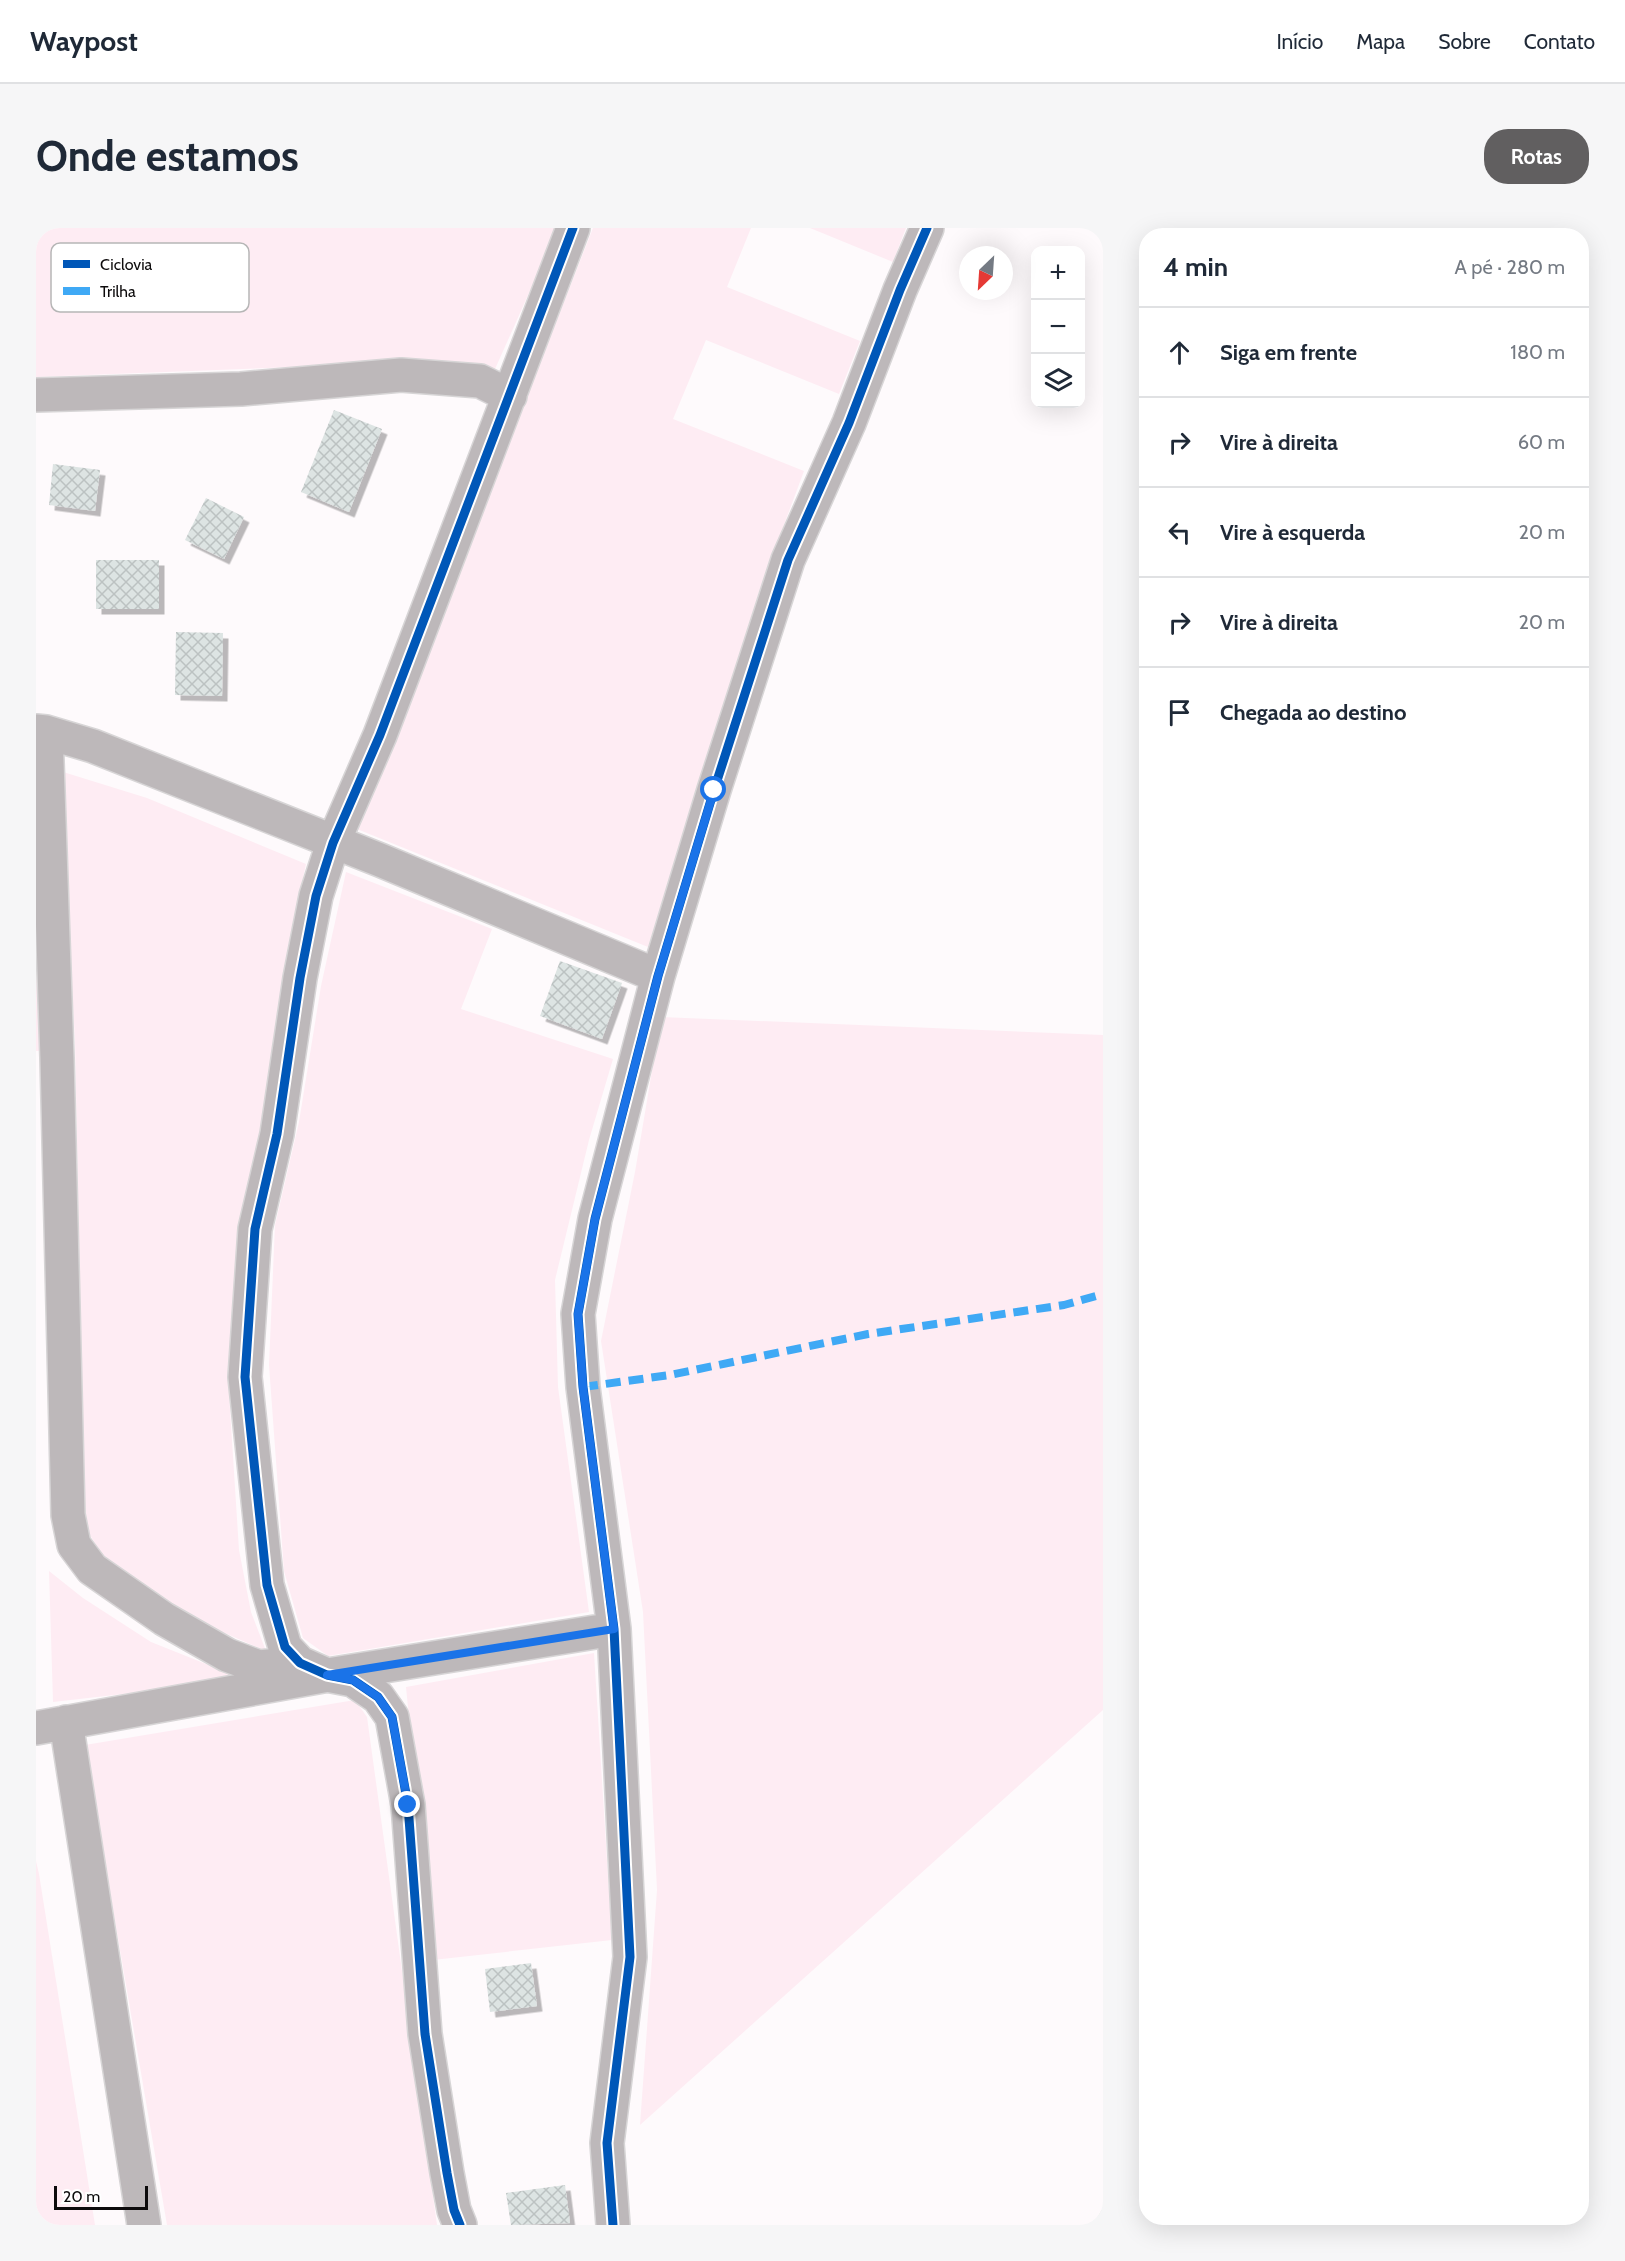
<!DOCTYPE html>
<html lang="pt">
<meta charset="utf-8">
<style>
body{margin:0;font-family:Cabin,sans-serif;background:#f6f6f7;color:#1f2937}
.controls{position:absolute;right:18px;top:18px;display:grid;overflow:hidden;border-radius:12px;box-shadow:0 6px 24px #0002}
.controls button{width:54px;height:54px;display:grid;place-items:center;padding:0;border:0;border-bottom:2px solid #e0e1e3;background:#fff;color:#1f2937;font:30px sans-serif}
.compass{position:absolute;left:923px;top:18px;width:54px;height:54px;border-radius:50%;background:#fff;box-shadow:0 6px 24px #0002;rotate:205deg}
.scale{position:absolute;left:18px;bottom:15px;width:94px;box-sizing:border-box;padding-left:6px;border:3px solid #0d0b0c;border-top:0;font-size:16px;line-height:21px;white-space:nowrap;color:#0d0b0c;-webkit-text-stroke:4px #fff;paint-order:stroke}
.stop{position:absolute;width:18px;height:18px;margin:-14px;border:4px solid #1a73e8;border-radius:50%;background:#fff}
.stop.end{background:#1a73e8;border-color:#fff;box-shadow:0 2px 6px #0008}
.list{margin:0;padding:0;list-style:none}
h2{display:flex;justify-content:space-between;align-items:center;height:78px;margin:0;padding:0 24px;font-size:26px}
h2 small{font-size:20px;font-weight:400;color:#747a83}
.list li{display:grid;grid-template-columns:39px 1fr auto;gap:18px;align-items:center;box-sizing:border-box;height:90px;padding:0 24px;border-top:2px solid #e0e1e3}
.list b{display:block;font-size:22px;white-space:nowrap}
.list em{font-size:20px;font-style:normal;color:#747a83}
.icon{flex:none;width:33px;height:33px;fill:none;stroke:currentColor;stroke-width:2;stroke-linecap:round;stroke-linejoin:round}
.map{position:relative;flex:none;width:1067px;height:1997px;overflow:hidden;border-radius:24px}
header{display:flex;align-items:center;gap:36px;box-sizing:border-box;height:84px;padding:0 30px;background:#fff;border-bottom:2px solid #e0e1e3}
header strong{font-size:28px}
nav{display:flex;gap:33px;margin-inline-start:auto;font-size:21px}
.intro{display:flex;align-items:center;justify-content:space-between;box-sizing:border-box;height:144px;padding:0 36px}
h1{margin:0;font-size:42px}
.button{padding:15px 27px;border-radius:24px;background:#615f60;color:#fff;font-size:21px;font-weight:700}
main{display:flex;gap:36px;padding:0 36px}
aside{flex:1;background:#fff;border-radius:24px;box-shadow:0 6px 24px #0002}
.map>svg:first-child{display:block}
.grass{fill:#feecf3}
.building{fill:url(#building-cross-hatch);filter:url(#shadow)}
.lines{fill:none;stroke-linecap:round;stroke-linejoin:round}
.street-casing{stroke:#d7d5d6;stroke-width:36}
.street{stroke:#bdb8ba;stroke-width:33}
.quiet{stroke:#3fa9f5;stroke-width:8;stroke-dasharray:15 8;stroke-linecap:butt}
.cycleway-casing{stroke:#fff;stroke-width:13}
.cycleway{stroke:#0057b8;stroke-width:9}
.route{stroke:#1a73e8;stroke-width:8}
.key{fill:#fff;stroke:#b6b6b6;stroke-width:1.5}
.key-label{font-size:16px;fill:#0d0b0c}
</style>
<header>
<strong>Waypost</strong>
<nav><a>Início</a><a>Mapa</a><a>Sobre</a><a>Contato</a></nav>
</header>
<div class="intro"><h1>Onde estamos</h1><a class="button">Rotas</a></div>
<main>
<div class="map">
<svg width="1067" height="1997" viewBox="0 0 1067 1997">
<defs>
<pattern id="building-cross-hatch" width="8" height="8" patternUnits="userSpaceOnUse" patternTransform="scale(1.5)"><rect width="8" height="8" fill="#dde4e3"/><path d="M0 0l8 8M0 8l8-8" fill="none" stroke="#bcc2c2"/></pattern>
<filter id="shadow"><feDropShadow dx="5.5" dy="5.5" stdDeviation="0" flood-color="#0004"/></filter>
</defs>
<rect width="100%" height="100%" fill="#fefafc"/>
<!-- grass -->
<path class="grass" d="M0,0h522l-63,141 -96,-6 -363,14z
M557,0h158l-24,59 133,54 -21,53 -133,-54 -33,79 131,52 -45,121 -111,355 -291,-118z
M774,0h96l-13,34z
M24,543l87,27 159,66 -18,83 -24,166 -24,109 -12,156 11,172 12,62 15,39 -80,-35 -78,-52 -20,-32 -4,-38 -9,-453z
M310,644l146,57 -31,80 152,50 -24,81 -34,140 3,107 31,225 -261,44 -25,-18 -19,-67 -15,-206 6,-140 24,-103 22,-136z
M0,742l4,81h-4z
M625,789l442,18v675l-463,415 17,-235 -14,-278 -42,-271 34,-169z
M13,1343l34,27 68,44 95,38 -193,22z
M558,1425l18,287 -179,20 -27,-273z
M319,1472l12,17 70,508h-270l-82,-480z
M0,1633l3,13 56,351h-59z"/>
<!-- building -->
<path class="building" d="M298,182l48,19 -33,83 -48,-20z
M17,236l47,6 -5,41 -46,-6z
M170,270l38,19 -20,42 -39,-19z
M60,332h63v49h-63z
M140,404l47,1 -1,63 -47,-1z
M524,733l62,22 -20,56 -62,-23z
M495,1735l6,43 -47,6 -5,-43z
M529,1957l5,38 -59,2 -5,-32z
M1067,1980v17h-10z"/>
<g class="lines">
<!-- street casing -->
<g class="street-casing">
<path id="street" d="M0,167l205,-6 160,-14 79,6 30,15
M0,503l10,1 47,14 287,114 278,116
M10,504l11,326 11,457 6,30 18,24 72,50 63,36 32,12 41,-4
M30,1494l78,503
M0,1500l298,-54 280,-45
M424,1997l-6,-15 -7,-37 -22,-139 -17,-229 -16,-88 -14,-20 -25,-17 -26,-5 -27,-12 -15,-16 -18,-62 -22,-208 10,-148 22,-95 23,-156 16,-82 17,-53 47,-108 193,-507
M577,1997l-6,-82 23,-186 -16,-328 -31,-242 -5,-73 17,-95 63,-243 56,-186 74,-230 61,-137 51,-133 27,-62"/>
</g>
<!-- street -->
<use href="#street" class="street"/>
<!-- quiet -->
<path class="quiet" d="M547,1159l87,-12 198,-41 196,-29 39,-11"/>
<!-- cycleway casing -->
<g class="cycleway-casing">
<path id="cycleway" d="M424,1997l-6,-15 -7,-37 -22,-139 -17,-229 -16,-88 -14,-20 -25,-17 -26,-5 -27,-12 -15,-16 -18,-62 -22,-208 10,-148 22,-95 23,-156 16,-82 17,-53 47,-108 193,-507
M577,1997l-6,-82 23,-186 -16,-328 -31,-242 -5,-73 17,-95 63,-243 56,-186 74,-230 61,-137 51,-133 27,-62"/>
</g>
<!-- cycleway -->
<use href="#cycleway" class="cycleway"/>
</g>
<g class="lines">
<!-- route -->
<path class="route" d="M372,1577l-16,-88 -14,-20 -25,-17 -26,-5 287,-46 -31,-242 -5,-73 17,-95 63,-243 56,-186"/>
</g>
<!-- legend -->
<rect x="15" y="15" width="198" height="69" rx="9" class="key"/>
<rect x="27" y="32" width="27" height="8" fill="#0057b8"/>
<rect x="27" y="59" width="27" height="8" fill="#3fa9f5"/>
<g class="key-label">
<text x="64" y="42">Ciclovia</text>
<text x="64" y="69">Trilha</text>
</g>
</svg>
<div class="controls">
<button>+</button>
<button>−</button>
<button><svg class="icon" aria-label="layers" viewBox="0 0 24 24"><path d="M12 4l9 5-9 5-9-5zM3 14l9 5 9-5"/></svg></button>
</div>
<svg class="compass" viewBox="-18 -18 36 36"><path d="M0-13l5 13h-10z" fill="#e53935"/><path d="M0 13l5-13h-10z" fill="#747a83"/></svg>
<div class="scale">20 m</div>
<div class="stop" style="left:678px;top:562px"></div>
<div class="stop end" style="left:372px;top:1577px"></div>
</div>
<aside>
<h2>4 min<small>A pé · 280 m</small></h2>
<ul class="list">
<li><svg class="icon" aria-label="ahead" viewBox="0 0 24 24"><path d="M12 20V5M6 11l6-6 6 6"/></svg><div><b>Siga em frente</b></div><em>180 m</em></li>
<li><svg class="icon" aria-label="right" viewBox="0 0 24 24"><path d="M7 20v-9h11M14 6l5 5-5 5"/></svg><div><b>Vire à direita</b></div><em>60 m</em></li>
<li><svg class="icon" aria-label="left" viewBox="0 0 24 24"><path d="M17 20v-9H6M10 6l-5 5 5 5"/></svg><div><b>Vire à esquerda</b></div><em>20 m</em></li>
<li><svg class="icon" aria-label="right" viewBox="0 0 24 24"><path d="M7 20v-9h11M14 6l5 5-5 5"/></svg><div><b>Vire à direita</b></div><em>20 m</em></li>
<li><svg class="icon" aria-label="arrive" viewBox="0 0 24 24"><path d="M6 21V4h12l-3 4 3 4H6"/></svg><div><b>Chegada ao destino</b></div></li>
</ul>
</aside>
</main>
